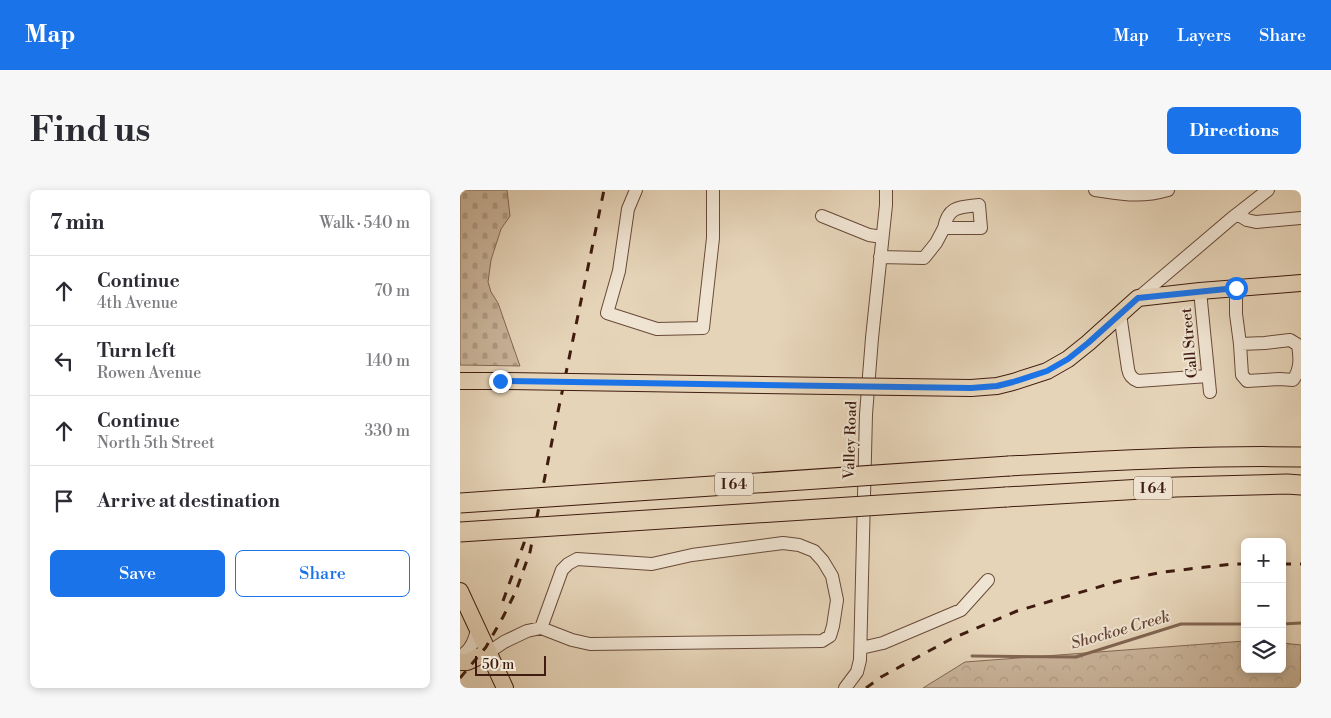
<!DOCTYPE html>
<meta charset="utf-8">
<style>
body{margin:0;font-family:"Libre Bodoni",serif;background:#f7f7f7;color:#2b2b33}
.controls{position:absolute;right:15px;bottom:15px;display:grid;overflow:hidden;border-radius:8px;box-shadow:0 2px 8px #0003}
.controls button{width:45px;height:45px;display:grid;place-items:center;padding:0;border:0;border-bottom:1px solid #e1e1e2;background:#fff;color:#2b2b33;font:25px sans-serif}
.scale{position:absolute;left:15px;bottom:12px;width:71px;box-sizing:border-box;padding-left:5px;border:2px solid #3f1c0f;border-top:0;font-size:14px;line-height:18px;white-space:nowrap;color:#3f1c0f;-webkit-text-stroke:4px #efe3d1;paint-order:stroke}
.stop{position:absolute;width:15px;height:15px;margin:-11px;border:4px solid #1a73e8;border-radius:50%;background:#fff}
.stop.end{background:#1a73e8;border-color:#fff;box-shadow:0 1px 5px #0008}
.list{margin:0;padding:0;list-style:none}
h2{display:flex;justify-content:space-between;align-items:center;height:65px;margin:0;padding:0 20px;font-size:21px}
h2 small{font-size:16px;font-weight:400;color:#7c7c81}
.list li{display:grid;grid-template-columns:32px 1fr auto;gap:15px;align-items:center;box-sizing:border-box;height:70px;padding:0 20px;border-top:1px solid #e1e1e2}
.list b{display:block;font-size:19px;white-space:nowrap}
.list p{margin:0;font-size:16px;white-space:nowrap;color:#7c7c81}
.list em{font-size:16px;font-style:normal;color:#7c7c81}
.actions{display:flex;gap:10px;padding:15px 20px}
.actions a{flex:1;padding:11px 0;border:1px solid #1a73e8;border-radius:8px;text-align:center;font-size:18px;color:#1a73e8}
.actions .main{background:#1a73e8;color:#fff}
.icon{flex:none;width:28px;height:28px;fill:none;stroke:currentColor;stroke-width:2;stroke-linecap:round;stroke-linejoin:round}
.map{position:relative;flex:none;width:841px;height:498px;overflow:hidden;border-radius:8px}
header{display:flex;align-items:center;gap:30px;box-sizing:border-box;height:70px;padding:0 25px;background:#1a73e8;color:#fff}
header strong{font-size:24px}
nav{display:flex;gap:28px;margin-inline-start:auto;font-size:18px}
.intro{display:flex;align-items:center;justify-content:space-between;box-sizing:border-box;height:120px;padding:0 30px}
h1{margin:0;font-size:35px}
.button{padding:12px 22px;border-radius:8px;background:#1a73e8;color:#fff;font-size:18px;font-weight:700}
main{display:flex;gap:30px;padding:0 30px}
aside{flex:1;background:#fff;border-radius:8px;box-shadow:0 2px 8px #0003}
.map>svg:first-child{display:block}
.forest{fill:url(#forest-crowns);stroke:#846855}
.cemetery{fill:url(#cemetery-stones);stroke:#846855}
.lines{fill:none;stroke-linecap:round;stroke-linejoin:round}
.stream{stroke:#816552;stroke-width:3}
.minor-casing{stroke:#694a39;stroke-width:14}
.major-casing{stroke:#3f1c0f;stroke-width:18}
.highway-casing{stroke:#3f1c0f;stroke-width:21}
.minor{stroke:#efe3d1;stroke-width:12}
.major{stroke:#e6d4b8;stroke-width:16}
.highway{stroke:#e6d4b8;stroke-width:19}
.rail{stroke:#3f1c0f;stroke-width:3;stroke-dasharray:9 9;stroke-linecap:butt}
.major-bridge-casing{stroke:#3f1c0f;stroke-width:18;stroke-linecap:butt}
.highway-bridge-casing{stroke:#3f1c0f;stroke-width:21;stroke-linecap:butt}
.major-bridge{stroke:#e6d4b8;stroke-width:16}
.highway-bridge{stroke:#e6d4b8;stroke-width:19}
.route{stroke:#1a73e8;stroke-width:6}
.labels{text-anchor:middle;stroke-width:4;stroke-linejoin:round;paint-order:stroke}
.shield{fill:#efe3d1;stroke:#745849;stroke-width:1}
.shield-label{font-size:14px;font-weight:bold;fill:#3f1c0f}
.street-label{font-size:15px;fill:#3f1c0f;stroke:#efe3d1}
.water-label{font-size:16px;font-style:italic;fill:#664636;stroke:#efe3d1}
</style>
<header>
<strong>Map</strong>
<nav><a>Map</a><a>Layers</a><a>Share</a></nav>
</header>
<div class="intro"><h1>Find us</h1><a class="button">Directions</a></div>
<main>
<aside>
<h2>7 min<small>Walk · 540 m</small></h2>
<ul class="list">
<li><svg class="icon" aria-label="ahead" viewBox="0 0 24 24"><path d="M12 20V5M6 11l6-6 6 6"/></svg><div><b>Continue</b><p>4th Avenue</p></div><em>70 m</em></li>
<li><svg class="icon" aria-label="left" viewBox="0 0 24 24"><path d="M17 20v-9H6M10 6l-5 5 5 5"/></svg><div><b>Turn left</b><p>Rowen Avenue</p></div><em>140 m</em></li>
<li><svg class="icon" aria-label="ahead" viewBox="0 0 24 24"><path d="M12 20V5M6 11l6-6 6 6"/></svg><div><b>Continue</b><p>North 5th Street</p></div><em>330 m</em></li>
<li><svg class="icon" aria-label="arrive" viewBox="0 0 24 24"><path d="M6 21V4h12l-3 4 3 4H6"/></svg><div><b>Arrive at destination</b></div></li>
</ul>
<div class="actions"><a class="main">Save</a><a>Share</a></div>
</aside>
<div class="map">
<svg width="841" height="498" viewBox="0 0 841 498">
<defs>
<pattern id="forest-crowns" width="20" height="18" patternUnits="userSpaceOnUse" patternTransform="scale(1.25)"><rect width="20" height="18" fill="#cab59b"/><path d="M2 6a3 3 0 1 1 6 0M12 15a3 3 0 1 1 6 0" fill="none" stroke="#af9b84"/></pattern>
<pattern id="cemetery-stones" width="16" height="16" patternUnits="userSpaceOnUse" patternTransform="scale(1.25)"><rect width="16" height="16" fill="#cab59b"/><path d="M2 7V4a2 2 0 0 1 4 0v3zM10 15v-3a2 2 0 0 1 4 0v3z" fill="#af9b84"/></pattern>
</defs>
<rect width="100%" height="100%" fill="#e6d4b8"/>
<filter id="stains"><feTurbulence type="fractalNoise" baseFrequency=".004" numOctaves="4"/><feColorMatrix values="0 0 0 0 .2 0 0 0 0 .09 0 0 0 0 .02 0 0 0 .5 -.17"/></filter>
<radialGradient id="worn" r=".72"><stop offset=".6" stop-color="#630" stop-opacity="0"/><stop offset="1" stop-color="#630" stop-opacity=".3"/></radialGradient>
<!-- forest -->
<path class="forest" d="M785,451v28h37v-26l19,2v43h-378l42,-26z"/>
<!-- cemetery -->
<path class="cemetery" d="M0,0h47l3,26 -9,13 -10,31 -3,22 3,10 7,11 22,63 -60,-1z"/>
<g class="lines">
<!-- stream -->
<path class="stream" d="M822,434l19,-1
M512,466l104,1 105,-33h64"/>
<!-- minor casing -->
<g class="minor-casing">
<path id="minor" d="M176,0l-8,19 -9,62 -12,42 50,16 46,-1 10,-90v-48
M635,0c28,4 45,8 73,0
M777,24l10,6 9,2 45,-4
M362,26l47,19 13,2
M420,67l44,1 12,-15 8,-15h37l-2,-23c-19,2 -31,1 -35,23
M776,98v26l4,30 25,-1 25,-3 8,5c2,12 3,24 -5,35l-13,-1 -33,2 -5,-6 -2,-31
M740,101l10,101
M678,108l94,-80 36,-28
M660,124l8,55c1,6 4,10 10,12l70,-5
M401,458l22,-5 78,-33 27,-30
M29,462l15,-10 23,-11 14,-3 31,12 18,4 232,-3 8,-5 3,-10 4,-26 -5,-24 -9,-15 -9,-10 -15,-6 -16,-2 -91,12 -40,9 -75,-5 -9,5 -6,6 -21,58
M0,466c11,-5 15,-16 17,-27
M385,498l12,-16 3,-12 6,-246 6,-76 14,-133v-15"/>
</g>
<!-- major casing -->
<g class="major-casing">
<path id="major" d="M0,191h40
M511,198l26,-2 16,-4 34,-11 21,-12 20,-16 50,-45 62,-7 101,-8
M0,401l45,97
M0,472h7l22,-10"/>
</g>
<!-- highway casing -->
<g class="highway-casing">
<path id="highway" d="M549,276c97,-5 195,-11 292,-9
M546,307l170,-10 111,-3 14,1"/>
</g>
<!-- minor -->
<use href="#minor" class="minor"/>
<!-- major -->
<use href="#major" class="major"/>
<!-- highway -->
<use href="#highway" class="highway"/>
<!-- rail -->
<path class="rail" d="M822,374h19
M43,411l21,-58 5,-25
M0,488l26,-31 17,-30 13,-26 14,-39 25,-126 49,-236
M406,498l15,-11 70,-38 66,-28 102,-30 44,-9 70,-8h12"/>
<!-- major-bridge casing -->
<g class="major-bridge-casing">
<path id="major-bridge" d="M40,191l471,7"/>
</g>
<!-- highway-bridge casing -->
<g class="highway-bridge-casing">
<path id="highway-bridge" d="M0,313l549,-37
M0,342l546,-35"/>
</g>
<!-- major-bridge -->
<use href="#major-bridge" class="major-bridge"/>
<!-- highway-bridge -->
<use href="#highway-bridge" class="highway-bridge"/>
</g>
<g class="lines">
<!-- route -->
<path class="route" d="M40,191l471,7 26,-2 16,-4 34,-11 21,-12 20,-16 50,-45 98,-10"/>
</g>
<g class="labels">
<!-- shield labels -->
<g class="shield">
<rect x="255" y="282.5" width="38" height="23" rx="4"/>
<rect x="674" y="286.5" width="38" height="23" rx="4"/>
</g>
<g class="shield-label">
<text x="274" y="299">I 64</text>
<text x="693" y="303">I 64</text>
</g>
<!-- street labels -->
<g class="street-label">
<text transform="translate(729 153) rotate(-95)" y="5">Call Street</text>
<text transform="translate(390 250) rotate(-88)" y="5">Valley Road</text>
</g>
<!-- water labels -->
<g class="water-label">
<text transform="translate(660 439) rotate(-16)" y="6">Shockoe Creek</text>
</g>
</g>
<rect width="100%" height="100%" filter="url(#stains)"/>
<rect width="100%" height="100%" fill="url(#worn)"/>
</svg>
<div class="controls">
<button>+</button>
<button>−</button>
<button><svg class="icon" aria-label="layers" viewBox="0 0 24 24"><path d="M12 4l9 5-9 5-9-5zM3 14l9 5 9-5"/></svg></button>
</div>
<div class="scale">50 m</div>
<div class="stop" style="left:776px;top:98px"></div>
<div class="stop end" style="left:40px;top:191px"></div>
</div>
</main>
